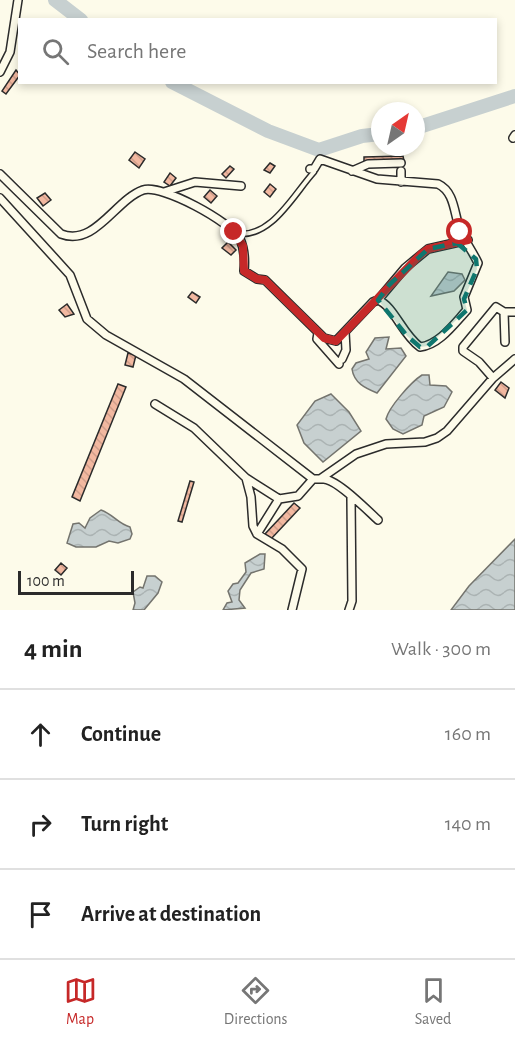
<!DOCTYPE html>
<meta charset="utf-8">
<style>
body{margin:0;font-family:"Alegreya Sans",sans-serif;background:#f6f6f6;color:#222}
.compass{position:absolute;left:371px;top:102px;width:54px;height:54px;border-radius:50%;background:#fff;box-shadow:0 3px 9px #0003;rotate:34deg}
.scale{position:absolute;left:18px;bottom:15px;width:116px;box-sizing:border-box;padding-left:6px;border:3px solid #2b2b2b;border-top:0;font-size:16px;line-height:21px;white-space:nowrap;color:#2b2b2b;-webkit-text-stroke:4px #fdfbea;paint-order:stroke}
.stop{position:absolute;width:18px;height:18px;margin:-14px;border:4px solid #c62828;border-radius:50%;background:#fff}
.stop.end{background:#c62828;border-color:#fff;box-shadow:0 2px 6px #0008}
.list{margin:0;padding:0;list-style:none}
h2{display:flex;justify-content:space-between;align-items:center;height:78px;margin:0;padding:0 24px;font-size:26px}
h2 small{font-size:20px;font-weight:400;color:#767676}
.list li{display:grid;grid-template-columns:39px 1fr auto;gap:18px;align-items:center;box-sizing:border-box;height:90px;padding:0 24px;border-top:2px solid #e0e0e0}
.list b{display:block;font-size:22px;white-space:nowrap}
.list em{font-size:20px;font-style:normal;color:#767676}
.icon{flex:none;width:33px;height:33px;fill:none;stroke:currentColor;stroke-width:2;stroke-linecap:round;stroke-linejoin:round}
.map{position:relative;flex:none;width:515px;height:610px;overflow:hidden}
.search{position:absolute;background:#fff;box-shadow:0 3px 9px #0003;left:18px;right:18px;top:18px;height:66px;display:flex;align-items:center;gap:15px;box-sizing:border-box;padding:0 21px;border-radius:0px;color:#767676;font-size:22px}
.sheet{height:348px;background:#fff}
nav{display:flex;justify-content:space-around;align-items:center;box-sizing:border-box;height:84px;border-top:2px solid #e0e0e0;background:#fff;font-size:16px;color:#767676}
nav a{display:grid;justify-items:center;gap:3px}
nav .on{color:#c62828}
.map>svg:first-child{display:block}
.water{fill:url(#water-waves);stroke:#74746e;stroke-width:1.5}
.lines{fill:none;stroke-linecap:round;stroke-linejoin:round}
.river{stroke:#c7d0d0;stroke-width:14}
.building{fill:url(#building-back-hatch);stroke:#2b2b2b;stroke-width:1.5}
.service-casing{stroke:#2b2b2b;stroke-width:7}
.minor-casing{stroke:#2b2b2b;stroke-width:10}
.service{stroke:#fdfbea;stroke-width:4}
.minor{stroke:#fdfbea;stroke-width:7}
.route{stroke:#c62828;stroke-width:8}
.marked{fill:#0f766e;fill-opacity:0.2;stroke:#0f766e;stroke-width:4.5;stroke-dasharray:12 8;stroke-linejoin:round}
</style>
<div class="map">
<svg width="515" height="610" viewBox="0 0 515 610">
<defs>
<pattern id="water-waves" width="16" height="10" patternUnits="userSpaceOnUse" patternTransform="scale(1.5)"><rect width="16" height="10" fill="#c7d0d0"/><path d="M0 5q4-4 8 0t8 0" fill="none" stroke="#abb3b3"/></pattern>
<pattern id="building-back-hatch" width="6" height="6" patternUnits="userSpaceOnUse" patternTransform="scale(1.5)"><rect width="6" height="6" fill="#f2b8a0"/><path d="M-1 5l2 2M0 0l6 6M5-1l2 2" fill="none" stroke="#d09e8a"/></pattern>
</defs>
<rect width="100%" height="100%" fill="#fdfbea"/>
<!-- water -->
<path class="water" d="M448,272l14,2 3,6 -11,11 -23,5z
M389,337l-3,12 15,-1 5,8 -29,37c-12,-5 -23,-10 -25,-24l4,-6 13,-4 -3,-7 9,-14z
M422,375h7l1,10 16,1 6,6 -8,15 -20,9 -2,9 -19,9 -10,-5 -7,-10c3,-12 25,-37 36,-44z
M331,394l18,18 12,19 -38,31 -19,-19 -7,-18 18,-24z
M101,510c12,4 17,14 29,17l2,7 -2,5 -12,4 -9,-2 -13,6h-20l-9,-4 6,-19 6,-1 6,5 5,-10z
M515,539v71h-64l18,-24z
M260,554h5l-1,15 -13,4 -11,17 -1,10 6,8 -22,2 4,-7 5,-1 -4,-11 5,-7 5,-1 8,-11 -1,-9z
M147,576h8l7,6 -4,11 -14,17h-11l2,-7 -2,-11 7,-5 3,1z"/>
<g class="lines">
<!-- river -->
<path class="river" d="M55,0l26,20
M172,82l96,49 51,19 43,-14 18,-2
M416,128l99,-32"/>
</g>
<!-- building -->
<path class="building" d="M16,70l4,5 -14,19 -4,-3z
M135,152l10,7 -6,9 -10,-8z
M403,156l1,5 -40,1v-5z
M270,163l5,3 -5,7 -6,-3z
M230,166l4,3 -8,9 -4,-4z
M170,173l6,5 -6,8 -6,-4z
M270,184l6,5 -6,8 -6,-5z
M210,190l7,6 -6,7 -7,-6z
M45,193l6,7 -8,6 -6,-8z
M228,242l8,8 -5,5 -9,-7z
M192,292l8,5 -4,6 -8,-6z
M67,304l7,10 -9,3 -6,-7z
M128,353l8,2 -3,12 -8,-2z
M501,382l8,6 -4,10 -10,-8z
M118,384l8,3 -46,114 -8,-4z
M190,481l4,1 -12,40 -4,-1z
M294,503l6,5 -29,31 -6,-5z
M61,563l6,5 -6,7 -6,-5z"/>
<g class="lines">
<!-- service casing -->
<g class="service-casing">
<path id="service" d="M236,234c36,4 57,-39 78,-62v-3"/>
</g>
<!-- minor casing -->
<g class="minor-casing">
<path id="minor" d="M0,72l10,-20 8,-52
M513,138l2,-3
M352,171l16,-7 33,-1
M401,171v11
M0,174l61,60c34,13 54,-34 82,-44 19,-6 88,32 97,49 5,11 5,21 4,32l13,8 8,1 59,58 12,3 37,-39 5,-2c16,6 24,34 42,47 19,-2 34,-23 47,-37l-3,-13 14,-34c-5,-11 -15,-25 -18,-33 -6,-16 -5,-38 -22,-46l-61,-5 -57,-20 -6,10h-4
M164,192l31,-10 46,4
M0,198l70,77 17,44 19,16 78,44 129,100
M378,300l27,-32 23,-19 40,-9
M504,312h11
M318,333l-1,6 22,25
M342,359l4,-9 -1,-18
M493,378l-14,-16 -16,-11v-4l33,-40 8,5 1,30
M155,404l39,24 52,50 33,21 19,-3 15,-17h7l36,-25 30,-10 39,-2 12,-4 10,-7 46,-53 22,-19
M246,478l5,19 2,29 4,8 25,15 20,20 -10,41
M322,479c13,-2 45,31 56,41
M257,534l22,-35
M349,610l3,-9 -1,-103"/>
</g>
<!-- service -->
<use href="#service" class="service"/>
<!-- minor -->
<use href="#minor" class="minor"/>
</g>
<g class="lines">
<!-- route -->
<path class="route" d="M234,232l9,14 1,25 13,8 8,1 59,58 12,3 85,-87 7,-5 40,-9 -8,-8"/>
</g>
<!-- marked area -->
<path class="marked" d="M457,243l19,16 1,10 -13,30 3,11 -39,36 -8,1 -13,-11 -29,-36 11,-15 39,-36z"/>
</svg>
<svg class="compass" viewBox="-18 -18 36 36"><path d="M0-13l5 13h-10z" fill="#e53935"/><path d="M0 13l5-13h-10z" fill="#767676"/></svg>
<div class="scale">100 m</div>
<div class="stop" style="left:460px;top:232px"></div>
<div class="stop end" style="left:234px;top:232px"></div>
<div class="search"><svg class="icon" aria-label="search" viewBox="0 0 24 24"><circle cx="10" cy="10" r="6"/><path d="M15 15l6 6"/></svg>Search here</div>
</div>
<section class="sheet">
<h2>4 min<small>Walk · 300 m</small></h2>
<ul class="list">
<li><svg class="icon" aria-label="ahead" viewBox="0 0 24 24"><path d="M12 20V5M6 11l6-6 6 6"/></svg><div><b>Continue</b></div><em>160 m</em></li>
<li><svg class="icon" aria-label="right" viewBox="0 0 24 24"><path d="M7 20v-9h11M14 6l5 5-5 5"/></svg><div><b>Turn right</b></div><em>140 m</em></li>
<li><svg class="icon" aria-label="arrive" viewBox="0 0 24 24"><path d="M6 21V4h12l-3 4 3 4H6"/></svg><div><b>Arrive at destination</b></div></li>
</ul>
</section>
<nav>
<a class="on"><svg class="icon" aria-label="map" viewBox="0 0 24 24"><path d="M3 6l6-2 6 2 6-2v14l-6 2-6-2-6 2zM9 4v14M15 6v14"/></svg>Map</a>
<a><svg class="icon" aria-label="directions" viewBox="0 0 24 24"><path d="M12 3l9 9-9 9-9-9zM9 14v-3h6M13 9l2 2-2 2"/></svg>Directions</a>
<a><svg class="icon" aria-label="saved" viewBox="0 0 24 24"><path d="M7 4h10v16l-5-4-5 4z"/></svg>Saved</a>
</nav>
